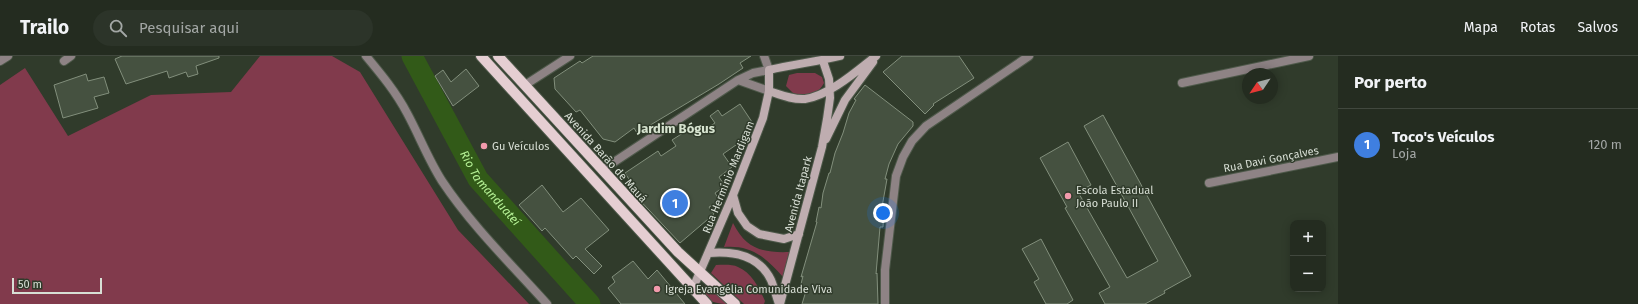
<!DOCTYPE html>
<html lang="pt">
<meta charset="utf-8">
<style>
body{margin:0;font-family:"Fira Sans",sans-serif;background:#2c3429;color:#f1f3f6}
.controls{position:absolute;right:12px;bottom:12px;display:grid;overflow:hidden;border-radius:8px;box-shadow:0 2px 10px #0003}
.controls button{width:36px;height:36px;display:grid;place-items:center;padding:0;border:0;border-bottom:1px solid #41483e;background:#242c20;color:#f1f3f6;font:20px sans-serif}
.compass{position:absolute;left:1242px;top:12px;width:36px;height:36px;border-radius:50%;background:#242c20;box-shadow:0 2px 10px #0003;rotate:235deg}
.scale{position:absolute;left:12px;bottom:10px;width:90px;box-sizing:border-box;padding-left:4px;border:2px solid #d8dfd5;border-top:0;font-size:11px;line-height:14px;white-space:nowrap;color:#d8dfd5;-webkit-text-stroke:3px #303b2b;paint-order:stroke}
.you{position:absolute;left:883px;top:157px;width:14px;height:14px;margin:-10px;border:3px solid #fff;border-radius:50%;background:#1a73e8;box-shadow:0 0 0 6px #1a73e833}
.badge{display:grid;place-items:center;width:26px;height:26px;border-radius:50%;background:#f29aac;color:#fff;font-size:13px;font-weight:700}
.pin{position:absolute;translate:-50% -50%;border:2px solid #fff;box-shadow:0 1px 4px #0006}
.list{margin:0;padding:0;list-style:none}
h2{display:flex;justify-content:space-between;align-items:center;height:52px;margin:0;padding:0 16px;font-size:17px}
h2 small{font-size:13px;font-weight:400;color:#a3a7a5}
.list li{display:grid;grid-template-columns:26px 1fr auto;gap:12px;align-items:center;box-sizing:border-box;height:72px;padding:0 16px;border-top:1px solid #41483e}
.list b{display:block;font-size:15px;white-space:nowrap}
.list p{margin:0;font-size:13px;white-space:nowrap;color:#a3a7a5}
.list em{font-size:13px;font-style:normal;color:#a3a7a5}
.icon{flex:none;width:22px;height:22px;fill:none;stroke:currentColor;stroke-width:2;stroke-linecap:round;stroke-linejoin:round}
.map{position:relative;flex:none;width:1338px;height:248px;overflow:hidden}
header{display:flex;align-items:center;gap:24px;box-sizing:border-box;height:56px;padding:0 20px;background:#242c20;border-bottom:1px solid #41483e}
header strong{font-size:19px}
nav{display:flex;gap:22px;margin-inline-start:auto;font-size:14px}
.search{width:280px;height:36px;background:#2c3429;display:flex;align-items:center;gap:10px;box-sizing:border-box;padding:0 14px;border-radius:22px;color:#a3a7a5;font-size:15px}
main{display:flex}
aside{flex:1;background:#242c20}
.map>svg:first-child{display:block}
.green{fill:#813a4c}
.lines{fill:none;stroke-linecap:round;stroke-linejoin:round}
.river{stroke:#325a18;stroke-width:21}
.building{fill:#455140;stroke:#828f7c}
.minor-casing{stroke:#4e594a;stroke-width:10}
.tertiary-casing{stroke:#4e594a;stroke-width:10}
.secondary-casing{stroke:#4e594a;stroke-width:10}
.primary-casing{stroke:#4e594a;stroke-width:12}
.minor{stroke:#8e8385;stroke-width:8}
.tertiary{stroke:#8e8385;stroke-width:8}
.secondary{stroke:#bfadb0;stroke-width:8}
.primary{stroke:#e5ced2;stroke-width:10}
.poi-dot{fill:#f29aac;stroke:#303b2b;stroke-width:1.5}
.labels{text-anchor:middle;stroke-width:3;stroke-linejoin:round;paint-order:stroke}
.poi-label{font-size:11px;fill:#d8dfd5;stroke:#303b2b;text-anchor:start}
.street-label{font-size:11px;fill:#d8dfd5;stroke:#303b2b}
.water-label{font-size:12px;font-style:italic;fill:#b5f195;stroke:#303b2b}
.quarter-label{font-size:13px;font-weight:bold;fill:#d7e4d0;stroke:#303b2b}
</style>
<header>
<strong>Trailo</strong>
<div class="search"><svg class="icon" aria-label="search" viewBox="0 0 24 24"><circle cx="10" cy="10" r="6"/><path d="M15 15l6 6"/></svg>Pesquisar aqui</div>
<nav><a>Mapa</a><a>Rotas</a><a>Salvos</a></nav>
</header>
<main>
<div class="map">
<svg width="1338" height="248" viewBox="0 0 1338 248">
<rect width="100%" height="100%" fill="#303b2b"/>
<!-- green -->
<path class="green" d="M260,0h72l28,16 98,158 71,74h-529v-219l25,-17 43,68 83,-41 80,-3z
M797,17h18l7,4 2,6c-6,12 -18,13 -30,11l-8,-8 3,-11z
M733,167c13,26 29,30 57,29l-7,25c-18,-20 -31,-32 -59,-30z
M716,209c7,0 16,-1 22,2 14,6 21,21 27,34l-1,3h-20l-33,-31z
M706,229l23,19c-13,0 -20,-2 -30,-12z"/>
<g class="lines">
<!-- river -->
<path class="river" id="s1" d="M412,0l66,123 112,125"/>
</g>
<!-- building -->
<path class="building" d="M122,0h97v2l-23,8 2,8 -10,3 -2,-5 -17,6 -2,-7 -41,13 -11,-25z
M593,0h158l-11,7 3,5 -24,16 -82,49 -3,-5 -19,14 -12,-3 -23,-29 -4,2 -21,-23 -1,-11 26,-17 2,2z
M902,0h57l15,22 -41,26 1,1 -9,9 -42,-42z
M466,13l13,17 -26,20 -18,-30 8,-6 8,12z
M86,18l2,7 16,-4 5,16 -15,4 4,11 -35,10 -9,-33z
M865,29l48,37v4l-15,18 -9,20 -4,15h2l-5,28 2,1 -1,19h-3l-4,47 1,-1 1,31h-76l4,-13 -7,1 4,-16 -2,1 16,-55h-1l3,-15 2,1 2,-15 6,-20h1l5,-20 8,-20 6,-20 7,-13 -2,-1z
M740,48l12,18 -6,16 -23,16 9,13 -13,10 6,9 -10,7 5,8 -11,6 5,7 -34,29 -47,-50 3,-3 -11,-17 33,-22 3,5 15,-10 -4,-6 22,-14 5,7 16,-10 -5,-7 8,-6 4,6z
M1103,59l88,161 -27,15 1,2 -20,11h-40l-6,-11 11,-6 -45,-79 2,-1 -27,-49 28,-16 23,43 -13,7 49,86 31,-17 -74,-135z
M542,129l21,27 18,-14 28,32 -24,19 17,17 -8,8 -18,-18 -3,3 -28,-31 -3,3 -23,-26z
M1041,183l32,61 -6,4h-21l-12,-22 5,-3 -17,-30z
M633,205l15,18 9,-9 28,34h-64l-13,-16 7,-6 -3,-5z"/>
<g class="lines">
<!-- minor casing -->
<g class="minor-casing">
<path id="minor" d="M0,5l8,-5
M64,5l7,-5
M738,24l31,11
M1182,27l127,-27
M525,29l45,-29
M602,114l136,-90 15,-7 16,-3 -5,-14
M1209,127l129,-26
M885,248v-34l11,-94 7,-19 9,-16 14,-15 103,-70"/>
</g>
<!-- tertiary casing -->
<g class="tertiary-casing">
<path id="tertiary" d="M366,0c15,18 30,36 41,57 12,22 21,46 35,68 30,45 69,83 105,123"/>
</g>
<!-- secondary casing -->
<g class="secondary-casing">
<path id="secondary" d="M769,35c12,4 24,9 36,8 24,-3 53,-29 71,-43
M826,83l19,-39 28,-38
M733,139l5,18 9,13 12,8 25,5 15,-5
M709,197c25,-2 50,2 62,27 3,7 5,16 8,24
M693,232l40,-93 30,-77 6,-27v-21c24,-6 48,-8 71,-14
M780,248l42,-157 5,-28 3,-21 -1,-19 -6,-18"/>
</g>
<!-- primary casing -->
<g class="primary-casing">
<path id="primary" d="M481,0l226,248
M498,0l180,196 57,52"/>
</g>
<!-- minor -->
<use href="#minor" class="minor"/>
<!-- tertiary -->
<use href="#tertiary" class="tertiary"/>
<!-- secondary -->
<use href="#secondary" class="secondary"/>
<!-- primary -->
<use href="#primary" class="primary"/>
</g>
<!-- markers -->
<g class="poi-dot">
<circle cx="484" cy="90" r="4"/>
<circle cx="1068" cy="140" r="4"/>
<circle cx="657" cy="233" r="4"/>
</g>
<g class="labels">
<!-- poi labels -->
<g class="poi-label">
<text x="492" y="94">Gu Veículos</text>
<text x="1076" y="138">Escola Estadual<tspan x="1076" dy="13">João Paulo II</tspan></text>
<text x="665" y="237">Igreja Evangélia Comunidade Viva</text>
</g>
<!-- street labels -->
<g class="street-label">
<text transform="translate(606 101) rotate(48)" y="4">Avenida Barão de Mauá</text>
<text transform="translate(1271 103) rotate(-11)" y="4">Rua Davi Gonçalves</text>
<text transform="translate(728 121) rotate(-68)" y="4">Rua Hermínio Mardigam</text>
<text transform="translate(798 138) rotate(-75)" y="4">Avenida Itapark</text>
</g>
<!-- water labels -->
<g class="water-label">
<text dy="4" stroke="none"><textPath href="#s1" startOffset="154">Rio Tamanduateí</textPath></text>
</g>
<!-- quarter labels -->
<g class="quarter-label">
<text x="676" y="77">Jardim Bógus</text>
</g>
</g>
</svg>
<div class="controls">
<button>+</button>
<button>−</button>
</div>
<svg class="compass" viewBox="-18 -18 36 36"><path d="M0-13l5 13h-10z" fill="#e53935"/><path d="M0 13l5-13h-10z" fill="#a3a7a5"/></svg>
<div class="scale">50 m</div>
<div class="you"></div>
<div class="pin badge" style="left:675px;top:147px;background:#3f7fe0">1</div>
</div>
<aside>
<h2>Por perto<small></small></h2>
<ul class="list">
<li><span class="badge" style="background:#3f7fe0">1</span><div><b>Toco's Veículos</b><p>Loja</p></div><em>120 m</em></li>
</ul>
</aside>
</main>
